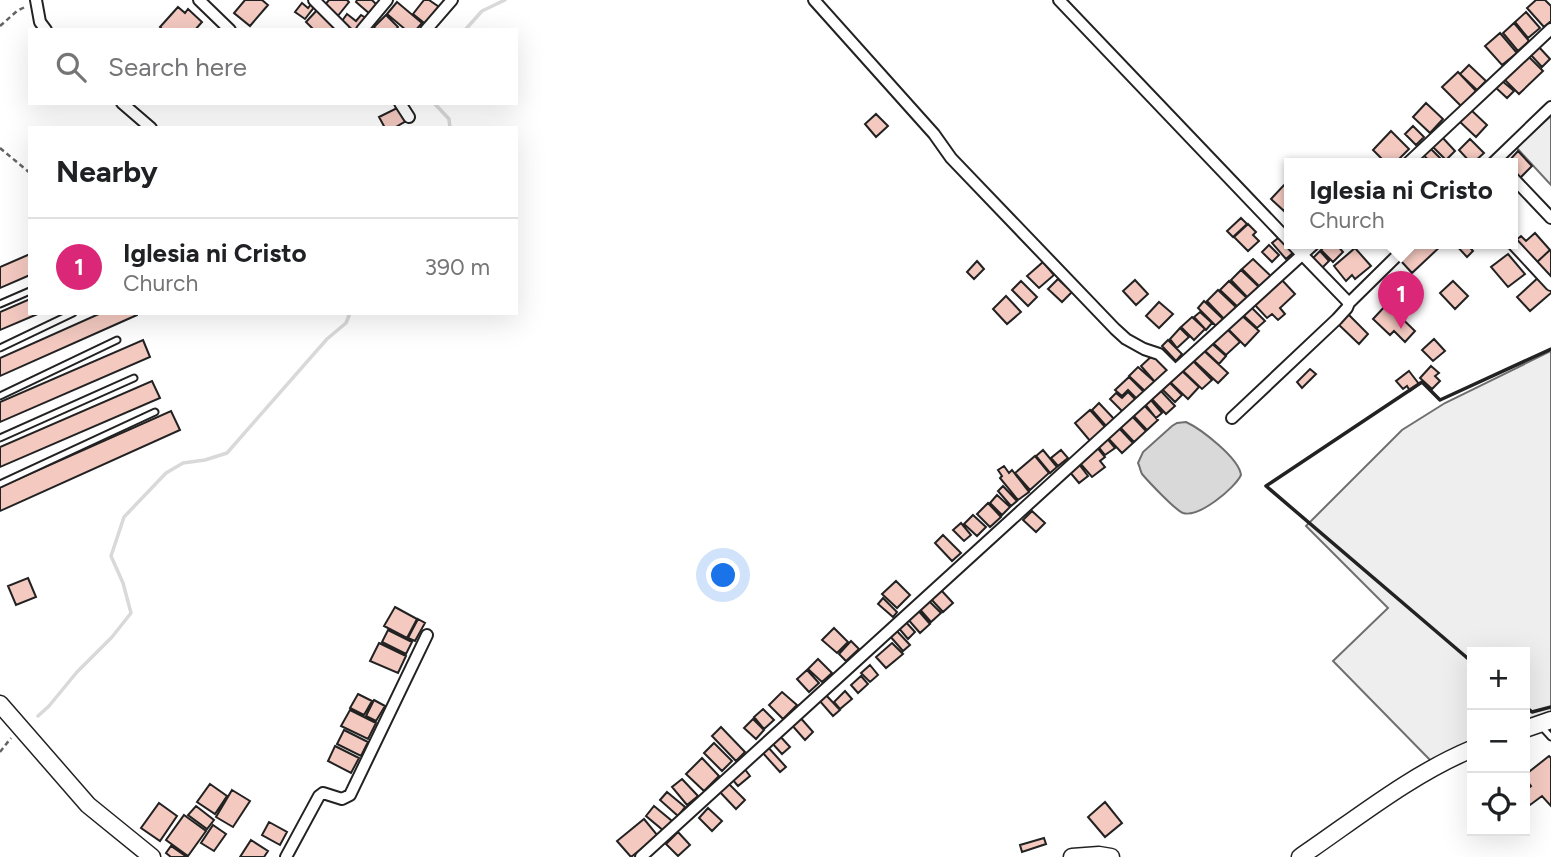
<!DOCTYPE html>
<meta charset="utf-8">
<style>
body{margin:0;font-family:Figtree,sans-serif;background:#f2f2f2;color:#202124}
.controls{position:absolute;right:21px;bottom:21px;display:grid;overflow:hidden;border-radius:0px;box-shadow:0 7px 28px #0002}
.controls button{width:63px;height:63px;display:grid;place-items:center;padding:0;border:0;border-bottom:2px solid #e0e0e0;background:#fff;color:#202124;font:35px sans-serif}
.you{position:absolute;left:724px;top:576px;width:24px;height:24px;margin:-18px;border:5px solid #fff;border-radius:50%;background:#1a73e8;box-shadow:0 0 0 10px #1a73e833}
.badge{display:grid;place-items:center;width:46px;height:46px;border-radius:50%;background:#db2777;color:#fff;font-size:23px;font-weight:700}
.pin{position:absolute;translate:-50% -58px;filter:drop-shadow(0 2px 4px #0008)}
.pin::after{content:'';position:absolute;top:37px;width:24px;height:21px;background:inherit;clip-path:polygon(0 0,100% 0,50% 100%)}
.popup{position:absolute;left:1284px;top:158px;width:234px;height:91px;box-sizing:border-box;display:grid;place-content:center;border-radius:0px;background:#fff;filter:drop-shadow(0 2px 5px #0005);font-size:23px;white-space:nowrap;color:#757577}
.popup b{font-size:26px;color:#202124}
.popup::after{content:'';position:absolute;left:50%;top:100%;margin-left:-14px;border:14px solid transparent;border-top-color:#fff}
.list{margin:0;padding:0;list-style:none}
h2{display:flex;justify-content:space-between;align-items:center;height:91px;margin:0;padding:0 28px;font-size:30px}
h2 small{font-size:23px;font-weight:400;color:#757577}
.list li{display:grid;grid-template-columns:46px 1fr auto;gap:21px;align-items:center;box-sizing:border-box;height:98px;padding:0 28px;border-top:2px solid #e0e0e0}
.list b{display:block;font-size:26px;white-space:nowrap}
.list p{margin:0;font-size:23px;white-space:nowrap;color:#757577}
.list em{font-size:23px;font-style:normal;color:#757577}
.icon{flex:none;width:38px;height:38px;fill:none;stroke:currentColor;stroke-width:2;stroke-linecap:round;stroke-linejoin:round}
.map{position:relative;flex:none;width:1551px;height:857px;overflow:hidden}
.search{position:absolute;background:#fff;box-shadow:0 7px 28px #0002;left:28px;top:28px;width:490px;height:77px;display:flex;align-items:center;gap:18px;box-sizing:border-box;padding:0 24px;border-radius:0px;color:#757577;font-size:26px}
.panel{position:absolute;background:#fff;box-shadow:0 7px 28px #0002;left:28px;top:126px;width:490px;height:189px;border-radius:0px}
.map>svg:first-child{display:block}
.green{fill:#eee;stroke:#6f6f6f;stroke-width:2}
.water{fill:#d9d9d9;stroke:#6f6f6f;stroke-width:2}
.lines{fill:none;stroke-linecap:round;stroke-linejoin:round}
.stream{stroke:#d9d9d9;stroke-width:3.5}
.building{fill:#f3c9c0;stroke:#222;stroke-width:2}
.lane-casing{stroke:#222;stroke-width:9}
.street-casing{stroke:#222;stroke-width:14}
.secondary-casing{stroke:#222;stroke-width:19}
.path{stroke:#646464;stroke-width:2.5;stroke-dasharray:5 3.5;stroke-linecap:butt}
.lane{stroke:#fff;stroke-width:5}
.street{stroke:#fff;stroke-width:10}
.secondary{stroke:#fff;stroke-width:16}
.wall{stroke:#222;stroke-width:3.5}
</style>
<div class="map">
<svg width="1551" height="857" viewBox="0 0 1551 857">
<rect width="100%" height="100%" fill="#fff"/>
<!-- green -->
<path class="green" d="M1551,116v69l-35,-38z
M1551,351v362l-26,9v-70h-53v90l-40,20 -99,-101 55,-53 -82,-82 96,-96 43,-27z"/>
<!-- water -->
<path class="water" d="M1186,422c15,7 53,36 55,53 -6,13 -42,43 -58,38 -8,-3 -35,-32 -41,-39 -2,-4 -2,-7 -4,-11l5,-11 29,-26 5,-3z"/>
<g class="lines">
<!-- stream -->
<path class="stream" d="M465,30l17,-19 23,-11
M434,103l15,16 1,9
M38,716l11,-10 28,-34 35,-35 19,-24 -8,-30 -12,-27 13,-39 42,-44 17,-10 22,-3 22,-7 100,-114 19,-16 4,-10"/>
</g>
<!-- building -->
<path class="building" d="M245,0h17l6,5 -18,21 -16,-13z
M329,0h18l2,2 -12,15 -14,-10z
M357,0h15l5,5 -7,9 -14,-12z
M424,0h5l13,9 -14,17 -15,-12z
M1536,0h9l6,6v15l-7,6 -17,-19z
M397,2l25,21 -6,7h-10l-19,-16z
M302,3l6,5 4,-5 3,3 -10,13 -10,-7z
M178,7l7,6 3,-4 14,13 -7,8h-32l-3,-3z
M318,9l20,17 -3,4h-21l-8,-8z
M1526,12l14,16 -12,10 -13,-16z
M347,14l9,7 5,-6 5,3 -8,12h-5l-11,-9z
M386,15l12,12 -3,3h-18l-3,-3z
M1514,23l15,18 -11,10 -15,-18z
M1500,33l17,20 -15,12 -17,-19z
M1538,46l12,13 -8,8 -12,-13z
M1527,55l16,16 -24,23 -16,-16z
M1469,65l17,16 -9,9 -17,-16z
M1458,72l18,19 -15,15 -19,-19z
M1501,80l13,11 -7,7 -12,-11z
M1426,103l17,16 -13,14 -17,-16z
M399,107l7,14 -12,7h-9l-6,-11z
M1470,109l17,16 -11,12 -17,-16z
M876,114l12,12 -12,11 -11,-13z
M1413,126l11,11 -8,8 -11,-11z
M1391,131l18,18 -14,14h-9l-13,-13z
M1442,137l13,14 -9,9 -14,-14z
M1470,139l14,14 -11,10h-2l-12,-13z
M1429,147l12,12 -5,4h-4l-10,-9z
M1518,151l14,15 -12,12 -7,-7v-8h-6z
M1284,185l5,4v16l-5,6 -13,-12z
M1241,218l6,6 -14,13 -6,-6z
M1248,224l8,8 -3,3 6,6 -11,10 -14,-14z
M1535,233l15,17 -14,13 -21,-22 6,-5 5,5z
M1282,235l14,15 -10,9 -14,-16z
M1328,243h7l8,9 -10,10 -12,-12z
M1420,243h24l-32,30 -11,-12z
M1454,243h12l7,8 -6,6z
M1269,245l10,10 -7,7 -10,-10z
M1355,248l16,18 -16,13 -3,-4 -6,6 -12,-15z
M1550,250l1,1v27l-15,-15z
M1320,251l9,10 -7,7 -9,-10z
M30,254v21l-30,13v-21z
M1508,254l17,20 -17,13 -17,-20z
M1253,259l20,19 -11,11 -20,-20z
M977,261l7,8 -10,10 -7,-7z
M1043,262l11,13 -15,13 -12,-12z
M1241,270l19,18 -11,11 -18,-19z
M1540,276l11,12v5l-21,18 -13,-14z
M1058,279l14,13 -10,10 -14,-13z
M1281,279l14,15 -15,14 5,6 -7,6 -6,-6 -5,4 -13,-14z
M1135,280l13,14 -12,11 -13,-14z
M1021,281l16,16 -9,9 -16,-16z
M1229,281l19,18 -9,9 -19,-18z
M1453,281l15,15 -13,13 -15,-16z
M1218,290l20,19 -12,12 -19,-20z
M1006,296l15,16 -14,12 -14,-15z
M30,299v14h10l-40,17v-18z
M1204,301l19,18 -7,7 -18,-18z
M1159,302l14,12 -14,14 -13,-12z
M1387,304l28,27 -10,11 -11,-11 -4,4 -17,-16z
M1250,306l15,15 -8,7 -15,-14z
M1200,312l12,11 -6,7 -12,-13z
M101,313h36v2l-137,61v-18z
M1240,314l19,17 -14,15 -19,-19z
M1348,314l20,20 -9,10 -21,-20z
M1192,317l13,12 -11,11 -13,-13z
M1180,328l9,9 -12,11 -7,-9z
M1226,328l14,14 -14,13 -14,-13z
M1434,339l11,12 -12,10 -11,-11z
M143,340l7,17 -150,65v-20z
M1168,340l14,14 -6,7 -14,-15z
M1210,342l16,14 -7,8 -16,-15z
M1202,349l26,24 -10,10 -26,-24z
M1153,355l15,16 -13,11 -14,-16z
M1191,359l21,21 -10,9 -21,-20z
M1431,366l8,7 -4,3 5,5 -8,8 -12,-11z
M1138,367l18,16 -10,9 -17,-16z
M1310,369l6,5 -14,14 -5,-6z
M1181,370l18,17 -11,12 -19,-18z
M1409,371l10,13 -9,7 -3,-5 -4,3 -7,-8z
M1129,377l16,16 -7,7 -10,-10 -6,6 -7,-6z
M152,381l8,17 -160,69v-20z
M1168,381l14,14 -7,7 -14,-14z
M1159,389l16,17 -9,8 -16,-17z
M1128,392l9,9 -13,12 -14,-14 6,-6 6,5z
M1150,399l12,14 -6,5 -11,-14z
M1099,403l16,17 -8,7 -15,-17z
M1142,403l16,17 -11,10 -16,-17z
M1090,410l16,18 -15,14 -16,-19z
M171,411l9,19 -180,81v-24z
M1130,414l16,17 -12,11 -16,-17z
M1117,426l16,17 -11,10 -16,-17z
M1106,437l9,11 -10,7 -8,-10z
M1096,446l9,11 -5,4 5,6 -13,10 -13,-15z
M1043,450l14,17 -7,6 -14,-17z
M1061,450l7,8 -10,8 -7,-8z
M1035,456l14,17 -19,17 -15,-17z
M1078,463l10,13 -9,7 -10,-12z
M1004,466l5,7 3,-3 17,22 -11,8 -18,-22 2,-2 -4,-6z
M1003,486l14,15 -6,5 -13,-15z
M997,495l13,12 -8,8 -12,-12z
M988,503l13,14 -11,10 -13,-13z
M1032,511l13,12 -9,9 -13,-12z
M973,515l13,12 -9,9 -13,-12z
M961,523l10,12 -7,6 -11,-11z
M943,535l18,18 -9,8 -17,-18z
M28,578l8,19 -20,8 -8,-19z
M896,581l14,14 -13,13 -15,-14z
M941,590l12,13 -10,9 -12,-13z
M883,598l14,14 -4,5 -15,-13z
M926,598l15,15 -10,9 -14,-16z
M395,607l22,12 -10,19 -23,-12z
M916,608l14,16 -10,9 -14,-16z
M418,619l7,4 -10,18 -7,-3z
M904,620l11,12 -7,7 -11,-13z
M834,628l14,14 -11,11 -15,-13z
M895,629l15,16 -7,6 -14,-16z
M388,630l24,12 -6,12 -24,-12z
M851,641l8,8 -13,12 -7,-7z
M379,643l27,13 -8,17 -28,-12z
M892,643l11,11 -17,14 -10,-11z
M818,659l14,14 -10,9 -14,-13z
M870,665l8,10 -8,7 -9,-9z
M807,670l12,13 -10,9 -12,-13z
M861,676l7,8 -10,9 -7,-8z
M845,691l7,8 -12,10 -6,-7z
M782,692l15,13 -14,14 -14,-14z
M358,694l14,7 -8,14 -14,-7z
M825,694l15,16 -7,6 -15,-17z
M374,700l11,6 -9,15 -10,-5z
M763,709l11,11 -10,9 -10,-12z
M350,710l26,13 -8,16 -27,-13z
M798,715l15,17 -8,8 -15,-17z
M753,719l11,11 -8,9 -12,-11z
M721,727l24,25 -9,9 -24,-25z
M344,730l24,12 -7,14 -24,-12z
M778,734l12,13 -8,7 -11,-12z
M714,743l18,18 -10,10 -18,-18z
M335,746l24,12 -8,15 -23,-12z
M767,746l19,21 -6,5 -19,-21z
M1549,756l2,2v48l-9,-10 -12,9 -5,-6v-8l6,-5 -6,-8v-3z
M702,758l17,18 -15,15 -18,-17z
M744,768l6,8 -12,10 -7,-8z
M682,779l16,17 -11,9 -15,-18z
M727,782l18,18 -9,9 -18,-19z
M210,784l17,12 -12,18 -18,-12z
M232,790l18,11 -17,26 -17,-10z
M667,792l18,15 -7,9 -18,-16z
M1105,802l17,21 -17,14 -17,-20z
M159,803l18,13 -17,25 -19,-13z
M196,806l18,14 -7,9 -19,-14z
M654,806l18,15 -8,10 -18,-15z
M708,808l14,13 -10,10 -13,-13z
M184,815l22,16 -18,25 -22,-16z
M644,819l14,17 -27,21 -14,-16z
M269,822l18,10 -7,13 -18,-10z
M213,825l13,9 -12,17 -13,-8z
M678,832l12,13 -12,11 -12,-12z
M1044,838l2,6 -24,8 -2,-7z
M251,840l17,11 -4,6h-24z
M171,846l16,11h-16l-5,-4z"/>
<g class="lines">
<!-- lane casing -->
<g class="lane-casing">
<path id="lane" d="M0,304l30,-13
M0,348l73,-35
M0,396l117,-56
M0,438l134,-60
M0,484l155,-72
M1541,726l10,11"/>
</g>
<!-- street casing -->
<g class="street-casing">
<path id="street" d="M36,0l4,22 6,8
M199,0l31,30
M314,0l30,30
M814,0l120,134 17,24 164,171 11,10 18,10 15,5 16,16
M1059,0l230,241
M362,30l25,-30
M426,30l26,-30
M122,103l29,25
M400,103l9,14
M1408,163l143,-134
M1493,163l58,-56
M1513,178l38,40
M1291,243l58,60 61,-60
M1512,243l39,42
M1232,418l105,-99 10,-11 2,-5
M286,857l33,-61 4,-3 19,6 8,-4 77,-160
M641,857l674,-614"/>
</g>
<!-- secondary casing -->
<g class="secondary-casing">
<path id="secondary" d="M0,704l88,101 64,52
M1525,729l26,-9
M1072,857l27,-2 12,2
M1300,857c56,-38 110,-82 172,-108"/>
</g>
<!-- path -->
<path class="path" d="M0,26l17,-15 8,-4
M0,148l30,25
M0,752l11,-14"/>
<!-- lane -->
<use href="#lane" class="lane"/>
<!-- street -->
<use href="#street" class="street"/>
<!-- secondary -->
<use href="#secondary" class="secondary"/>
<!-- wall -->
<path class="wall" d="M1472,662l-206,-176 156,-104 18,18 111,-51
M1525,706l7,6 19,-5"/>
</g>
</svg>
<div class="controls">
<button>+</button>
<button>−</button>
<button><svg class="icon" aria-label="locate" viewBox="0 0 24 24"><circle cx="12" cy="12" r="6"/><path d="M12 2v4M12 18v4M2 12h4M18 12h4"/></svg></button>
</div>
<div class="you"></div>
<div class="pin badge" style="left:1401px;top:329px">1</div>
<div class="popup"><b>Iglesia ni Cristo</b>Church</div>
<div class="search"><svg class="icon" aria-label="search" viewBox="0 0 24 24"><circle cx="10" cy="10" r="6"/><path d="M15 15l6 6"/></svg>Search here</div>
<section class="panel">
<h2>Nearby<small></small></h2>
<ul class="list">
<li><span class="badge">1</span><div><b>Iglesia ni Cristo</b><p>Church</p></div><em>390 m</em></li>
</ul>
</section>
</div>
